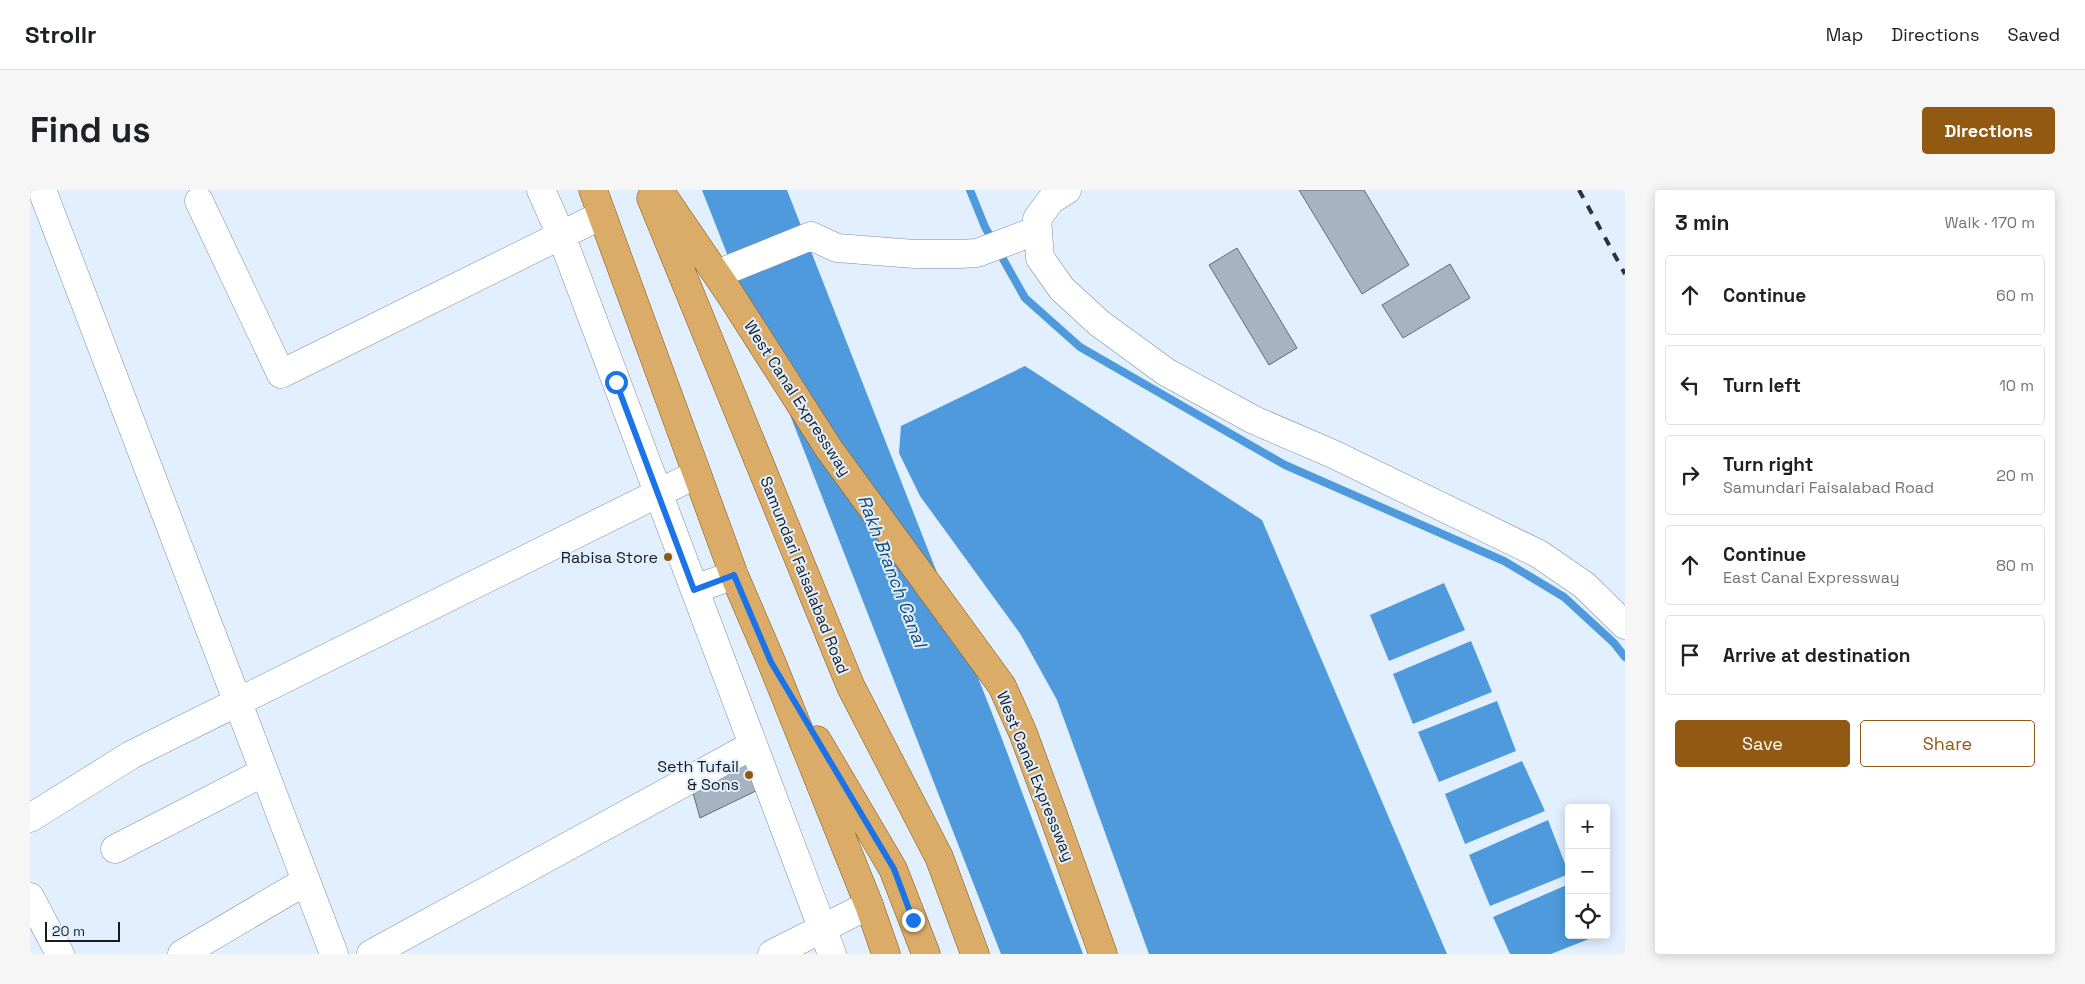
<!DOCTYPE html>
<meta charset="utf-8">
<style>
body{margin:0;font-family:"Space Grotesk",sans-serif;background:#f6f6f6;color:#202124}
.controls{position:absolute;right:15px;bottom:15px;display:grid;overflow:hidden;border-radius:5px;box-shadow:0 2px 12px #0003}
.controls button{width:45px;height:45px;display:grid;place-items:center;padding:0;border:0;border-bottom:1px solid #e0e0e0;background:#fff;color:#202124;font:25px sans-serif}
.scale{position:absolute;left:15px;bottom:12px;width:75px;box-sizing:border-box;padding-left:5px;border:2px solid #161b20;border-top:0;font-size:14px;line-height:18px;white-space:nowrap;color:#161b20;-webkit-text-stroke:4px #e1effe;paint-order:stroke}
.stop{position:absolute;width:15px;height:15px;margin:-11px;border:4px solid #1a73e8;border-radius:50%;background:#fff}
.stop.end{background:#1a73e8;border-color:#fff;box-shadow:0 1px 5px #0008}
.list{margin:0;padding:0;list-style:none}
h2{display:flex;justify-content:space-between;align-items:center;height:65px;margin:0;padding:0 20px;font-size:21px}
h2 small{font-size:16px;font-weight:400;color:#757577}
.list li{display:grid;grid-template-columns:32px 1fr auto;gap:15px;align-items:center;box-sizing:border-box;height:80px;margin:0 10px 10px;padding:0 10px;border:1px solid #e0e0e0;border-radius:5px}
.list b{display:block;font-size:19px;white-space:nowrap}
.list p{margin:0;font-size:16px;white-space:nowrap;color:#757577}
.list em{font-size:16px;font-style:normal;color:#757577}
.actions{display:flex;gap:10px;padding:15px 20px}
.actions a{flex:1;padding:11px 0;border:1px solid #915912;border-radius:5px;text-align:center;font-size:18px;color:#915912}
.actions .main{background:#915912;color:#fff}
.icon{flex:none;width:28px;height:28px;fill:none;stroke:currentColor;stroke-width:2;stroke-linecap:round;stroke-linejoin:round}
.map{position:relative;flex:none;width:1595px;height:764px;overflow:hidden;border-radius:5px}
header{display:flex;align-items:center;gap:30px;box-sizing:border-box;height:70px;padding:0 25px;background:#fff;border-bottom:1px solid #e0e0e0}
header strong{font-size:24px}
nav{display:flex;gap:28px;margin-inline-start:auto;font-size:18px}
.intro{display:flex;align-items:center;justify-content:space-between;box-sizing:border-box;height:120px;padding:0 30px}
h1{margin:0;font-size:35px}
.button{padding:12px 22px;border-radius:5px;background:#915912;color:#fff;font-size:18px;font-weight:700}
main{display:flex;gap:30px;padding:0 30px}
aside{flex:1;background:#fff;border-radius:5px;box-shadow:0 2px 12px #0003}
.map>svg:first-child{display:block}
.water{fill:#4e9adc}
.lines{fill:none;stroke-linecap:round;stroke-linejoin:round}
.stream{stroke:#4e9adc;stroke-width:8}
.building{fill:#a6b3c1;stroke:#606d79}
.minor-casing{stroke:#818e9b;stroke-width:29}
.major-casing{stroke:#85550e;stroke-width:29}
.minor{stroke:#fff;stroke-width:28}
.major{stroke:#daac68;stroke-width:28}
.rail{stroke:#2c3238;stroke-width:4;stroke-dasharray:9 9;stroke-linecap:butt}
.route{stroke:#1a73e8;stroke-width:6}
.poi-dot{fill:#915912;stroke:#e1effe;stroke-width:2}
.labels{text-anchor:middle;stroke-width:4;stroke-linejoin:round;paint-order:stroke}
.street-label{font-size:16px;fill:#161b20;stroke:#e1effe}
.poi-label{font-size:16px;fill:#161b20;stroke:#e1effe;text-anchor:end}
.water-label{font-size:18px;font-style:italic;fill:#134a76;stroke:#e1effe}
</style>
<header>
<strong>Strollr</strong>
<nav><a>Map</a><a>Directions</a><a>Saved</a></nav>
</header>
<div class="intro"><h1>Find us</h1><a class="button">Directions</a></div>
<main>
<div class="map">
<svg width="1595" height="764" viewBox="0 0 1595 764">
<rect width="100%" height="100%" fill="#e1effe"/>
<!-- water -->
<path class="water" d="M672,0h85l212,541 84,223h-82z
M995,176l237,154 185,434h-298l-92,-254 -36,-65 -101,-139 -21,-43 2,-27z
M1414,393l21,47 -76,31 -19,-46z
M1441,451l21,51 -79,32 -20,-50z
M1467,511l19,50 -77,31 -21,-50z
M1492,571l23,50 -80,33 -20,-50z
M1518,630l21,54 -79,32 -21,-51z
M1539,694v51h24l1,2 -43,17h-41l-17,-37z"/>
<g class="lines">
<!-- stream -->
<path class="stream" d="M940,0l15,37 40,71 55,49 205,118 219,96 60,36 50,46 11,14"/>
</g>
<!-- building -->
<path class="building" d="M1269,0h65l45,75 -47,29z
M1207,58l60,100 -28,17 -60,-100z
M1420,74l20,34 -67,40 -21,-33z
M723,561l13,35 -66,32 -10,-36z"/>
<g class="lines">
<!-- minor casing -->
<g class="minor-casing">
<path id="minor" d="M12,0l292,764
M511,0l20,45 271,719
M1037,0l-16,10 -14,19 3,39 22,31 37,34 67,49 88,48 79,34 206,100 45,31 41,40
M169,11l82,173 321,-159
M687,84l94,-38 26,12 78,6h44l18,-1 61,-23
M665,399l39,-14
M0,628l101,-63 566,-281
M85,659l149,-77
M0,707l30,57
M152,764l124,-73
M341,764l382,-209
M742,764l97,-49"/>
</g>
<!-- major casing -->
<g class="major-casing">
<path id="major" d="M563,0l141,385 37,86 98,244 17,49
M629,0l71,104 99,155 173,237 21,47 28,76 52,145
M621,8l200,489 88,170 36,97
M787,550l76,129 33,85"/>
</g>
<!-- minor -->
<use href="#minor" class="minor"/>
<!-- major -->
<use href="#major" class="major"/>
<!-- rail -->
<path class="rail" d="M1549,0l46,84"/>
</g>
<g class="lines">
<!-- route -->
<path class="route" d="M586,192l78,208 40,-15 37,87 123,207 19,51"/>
</g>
<!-- markers -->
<g class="poi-dot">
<circle cx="638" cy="367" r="5"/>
<circle cx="719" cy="585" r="5"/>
</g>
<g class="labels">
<!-- street labels -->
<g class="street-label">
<text transform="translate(768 208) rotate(57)" y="6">West Canal Expressway</text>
<text transform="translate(775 385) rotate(68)" y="6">Samundari Faisalabad Road</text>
<text transform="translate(1006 586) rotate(68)" y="6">West Canal Expressway</text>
</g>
<!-- poi labels -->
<g class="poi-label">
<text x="628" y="373">Rabisa Store</text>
<text x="709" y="582">Seth Tufail<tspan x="709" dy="18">&amp; Sons</tspan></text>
</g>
<!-- water labels -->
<g class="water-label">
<text transform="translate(862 381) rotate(69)" y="6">Rakh Branch Canal</text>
</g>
</g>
</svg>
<div class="controls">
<button>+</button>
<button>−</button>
<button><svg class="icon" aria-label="locate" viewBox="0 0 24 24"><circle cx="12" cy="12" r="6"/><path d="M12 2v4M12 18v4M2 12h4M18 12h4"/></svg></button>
</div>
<div class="scale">20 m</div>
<div class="stop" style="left:586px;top:192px"></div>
<div class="stop end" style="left:883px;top:730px"></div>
</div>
<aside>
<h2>3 min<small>Walk · 170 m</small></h2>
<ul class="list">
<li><svg class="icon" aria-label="ahead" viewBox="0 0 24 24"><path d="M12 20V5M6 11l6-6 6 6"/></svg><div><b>Continue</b></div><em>60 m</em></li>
<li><svg class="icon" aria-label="left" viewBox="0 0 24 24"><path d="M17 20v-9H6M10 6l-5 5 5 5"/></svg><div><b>Turn left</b></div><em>10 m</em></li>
<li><svg class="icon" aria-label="right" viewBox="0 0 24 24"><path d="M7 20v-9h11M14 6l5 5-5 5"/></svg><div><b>Turn right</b><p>Samundari Faisalabad Road</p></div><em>20 m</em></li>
<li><svg class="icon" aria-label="ahead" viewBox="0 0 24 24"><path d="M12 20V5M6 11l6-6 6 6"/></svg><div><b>Continue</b><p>East Canal Expressway</p></div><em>80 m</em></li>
<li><svg class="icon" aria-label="arrive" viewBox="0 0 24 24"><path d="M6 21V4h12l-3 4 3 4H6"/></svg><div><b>Arrive at destination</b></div></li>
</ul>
<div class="actions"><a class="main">Save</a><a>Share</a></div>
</aside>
</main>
